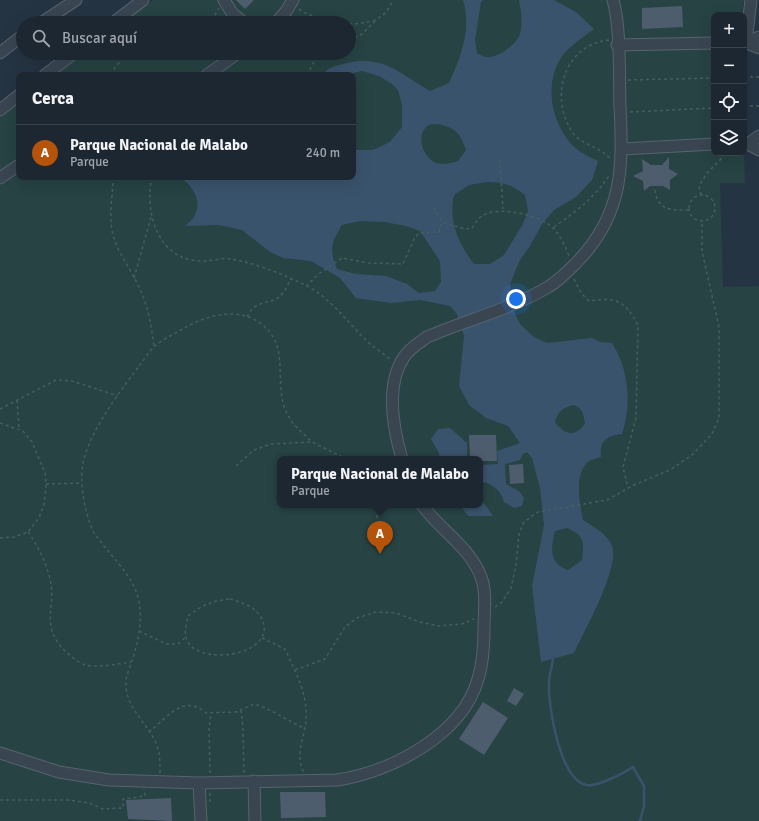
<!DOCTYPE html>
<html lang="es">
<meta charset="utf-8">
<style>
body{margin:0;font-family:Signika,sans-serif;background:#252f3a;color:#f1f3f6}
.controls{position:absolute;right:12px;top:12px;display:grid;overflow:hidden;border-radius:8px;box-shadow:0 4px 16px #0002}
.controls button{width:36px;height:36px;display:grid;place-items:center;padding:0;border:0;border-bottom:1px solid #3a444d;background:#1c2732;color:#f1f3f6;font:20px sans-serif}
.you{position:absolute;left:516px;top:299px;width:14px;height:14px;margin:-10px;border:3px solid #fff;border-radius:50%;background:#1a73e8;box-shadow:0 0 0 6px #1a73e833}
.badge{display:grid;place-items:center;width:26px;height:26px;border-radius:50%;background:#b45309;color:#fff;font-size:13px;font-weight:700}
.pin{position:absolute;translate:-50% -33px;filter:drop-shadow(0 1px 2px #0008)}
.pin::after{content:'';position:absolute;top:21px;width:14px;height:12px;background:inherit;clip-path:polygon(0 0,100% 0,50% 100%)}
.popup{position:absolute;left:277px;top:456px;width:206px;height:52px;box-sizing:border-box;display:grid;place-content:center;border-radius:8px;background:#1c2732;filter:drop-shadow(0 1px 3px #0005);font-size:13px;white-space:nowrap;color:#a0a5ac}
.popup b{font-size:15px;color:#f1f3f6}
.popup::after{content:'';position:absolute;left:50%;top:100%;margin-left:-8px;border:8px solid transparent;border-top-color:#1c2732}
.list{margin:0;padding:0;list-style:none}
h2{display:flex;justify-content:space-between;align-items:center;height:52px;margin:0;padding:0 16px;font-size:17px}
h2 small{font-size:13px;font-weight:400;color:#a0a5ac}
.list li{display:grid;grid-template-columns:26px 1fr auto;gap:12px;align-items:center;box-sizing:border-box;height:56px;padding:0 16px;border-top:1px solid #3a444d}
.list b{display:block;font-size:15px;white-space:nowrap}
.list p{margin:0;font-size:13px;white-space:nowrap;color:#a0a5ac}
.list em{font-size:13px;font-style:normal;color:#a0a5ac}
.icon{flex:none;width:22px;height:22px;fill:none;stroke:currentColor;stroke-width:2;stroke-linecap:round;stroke-linejoin:round}
.map{position:relative;flex:none;width:759px;height:821px;overflow:hidden}
.search{position:absolute;background:#1c2732;box-shadow:0 4px 16px #0002;left:16px;top:16px;width:340px;height:44px;display:flex;align-items:center;gap:10px;box-sizing:border-box;padding:0 14px;border-radius:22px;color:#a0a5ac;font-size:15px}
.panel{position:absolute;background:#1c2732;box-shadow:0 4px 16px #0002;left:16px;top:72px;width:340px;height:108px;border-radius:8px}
.map>svg:first-child{display:block}
.green{fill:#274343;fill-rule:evenodd}
.water{fill:#3a536c;fill-rule:evenodd}
.lines{fill:none;stroke-linecap:round;stroke-linejoin:round}
.stream{stroke:#3a536c;stroke-width:2.5}
.building{fill:#4e5d6e}
.minor-casing{stroke:#57646f;stroke-width:13}
.path{stroke:#455f60;stroke-width:1.5;stroke-dasharray:3 3;stroke-linecap:butt}
.minor{stroke:#394652;stroke-width:11}
</style>
<div class="map">
<svg width="759" height="821" viewBox="0 0 759 821">
<rect width="100%" height="100%" fill="#253443"/>
<!-- green -->
<path class="green" d="M153,0h591l-2,15h-28v138h30l1,30h-25l3,104 36,-1v535h-759v-704l19,-15v75h334v-102h-298l29,-22h265v-30h-226zM280,459h200v46h-200z"/>
<!-- water -->
<path class="water" d="M463,0h20l-2,2 -6,38 2,13c4,2 8,5 12,4 10,0 28,-13 31,-23 3,-11 1,-23 -1,-34h35l22,12 18,17c-13,10 -30,20 -37,36 -13,29 -2,67 22,86 6,4 13,7 19,10l-6,19 -16,17 -22,13 -12,14 -12,22 -10,14 -10,24 4,27 6,13 14,13 13,6 45,-5 8,4 12,1c17,27 20,61 10,91 -16,2 -23,7 -21,23 -3,1 -9,2 -12,4 -16,13 -9,42 -6,59 9,6 25,14 29,26 8,22 -28,85 -38,107l-33,9 -9,-76 12,-61 -4,-37 -8,-30 -5,-6 -4,2 -3,6 -15,4 1,20 13,7 5,7 -2,8 -8,2 -10,-6c-3,-11 -8,-15 -19,-20l-5,2v-19l18,-1 -1,-13 23,-8 -12,-17 -22,-8 -17,-13 -10,-19 5,-50 -7,-22 -7,-8 -30,-6 -29,3 -35,-5 -16,-20 -29,-17 -28,-3 -13,-6 -28,-22 -23,-5 -34,1c21,-16 13,-36 -5,-49h173v-27h20l17,-8 12,-15v-22l-4,-15 -6,-6 -13,-8 -17,-5 -19,4h-21c8,-9 14,-9 25,-12 37,-8 53,11 83,28l19,-8c12,-27 23,-54 14,-83zM438,124c18,4 22,9 28,26l-8,11c-7,2 -17,5 -24,1 -12,-7 -19,-28 -5,-37 2,-1 7,-1 9,-1zM486,182c18,0 24,2 39,13l3,16 -5,13 -19,31 -14,9h-16c-16,-21 -26,-44 -20,-69l15,-10zM360,221l24,1 22,4 14,5 20,30 1,21 -6,9 -16,2 -12,-9 -21,-8 -30,-2 -19,-5c-8,-21 -6,-25 5,-44zM573,405c10,2 10,10 12,18 -9,15 -21,12 -30,-1 3,-11 8,-14 18,-17zM567,528c18,7 17,15 15,32l-14,10c-20,-7 -17,-22 -13,-39z
M450,428l17,15v16h-28v-6l-8,-14 7,-10z
M480,498l13,18h-25l-8,-11h20z"/>
<g class="lines">
<!-- stream -->
<path class="stream" d="M553,659c-1,8 -4,16 -4,24 -1,23 11,98 38,102 10,2 37,-12 46,-18l11,19v20l-4,15"/>
</g>
<!-- building -->
<path class="building" d="M236,0h18l-9,9z
M682,6l1,21 -41,2v-21z
M669,157v12l9,5 -8,6v10l-7,-4h-13l-6,5 -1,-10 -10,-5 10,-5 -1,-12 9,6h11z
M469,435h27l1,26h-17v-2h-10z
M523,464l1,19 -14,1 -1,-19z
M514,688l10,6 -8,12 -9,-5z
M483,702l25,16 -24,37 -25,-16z
M280,792h45l1,25 -45,1z
M171,798l1,23 -44,-2 -2,-19z"/>
<g class="lines">
<!-- minor casing -->
<g class="minor-casing">
<path id="minor" d="M224,0l8,13 12,10
M41,23l35,-23
M113,23l30,-23
M276,23l11,-13 6,-10
M744,42l15,6
M746,42l5,-42
M748,42l11,-5
M617,45l97,-2
M0,53l23,-18
M45,75l29,-22
M207,75l31,-22
M0,110l19,-15
M744,144h4l11,6
M748,144l11,-8
M622,149l92,-5
M0,178l19,-13
M402,459c-9,-31 -17,-74 2,-102 6,-9 15,-14 23,-20 40,-17 84,-28 121,-50 11,-6 21,-17 30,-26 45,-47 45,-93 42,-155 -1,-30 1,-78 -7,-106
M0,753l59,19 50,8 90,3 138,-3c53,-8 125,-44 141,-101 5,-16 6,-34 6,-51 0,-16 3,-36 -3,-51 -11,-30 -41,-47 -59,-72
M254,781l1,40
M199,783l2,38"/>
</g>
<!-- path -->
<path class="path" d="M299,9l8,5 31,9
M206,23l7,-5 6,-10
M349,24c22,-1 35,-3 44,-24
M349,40l13,-6 15,-15
M609,40c-45,5 -60,56 -37,92 10,14 29,14 39,28
M112,75l3,-8 14,-14
M307,75l10,-19 3,-3
M744,77h15
M628,80l86,-2
M744,106h15
M630,112l84,-4
M500,159l3,50
M113,177c0,19 -5,40 0,58 5,18 17,33 25,50 10,20 13,39 16,61
M152,177c-8,35 6,83 48,84 10,1 21,-4 30,-2 26,4 52,15 75,26 23,11 40,34 58,52 8,9 19,15 28,23
M655,190c3,21 15,20 34,20
M701,195l-2,-9 8,-13 14,-14v-6
M689 208a13 13 0 1 1 26 0a13 13 0 1 1-26 0Z
M434,207l8,15
M554,227c21,-15 42,-30 56,-53
M134,278l17,-61
M574,279l7,14 8,8c28,-4 35,-1 49,24l-2,93 -13,49 5,21
M306,286l14,-13 22,-15 26,5 35,1 11,-25 5,-6 20,-1 3,-10 23,7 7,-1c3,-4 6,-10 10,-12 16,-11 59,-1 72,13 7,8 11,17 15,27
M247,317c9,-20 25,-10 36,-24 3,-3 5,-10 8,-14
M17,400l2,30
M0,409l56,-29 16,1 46,15
M0,423l23,8 9,11 13,31 1,14 -2,17 -5,14 -11,14 -14,5 -14,1
M236,466l18,-16 17,-6 41,-2 34,17
M46,484l36,-1
M377,518v-13
M28,532c10,14 18,30 22,47 7,28 -11,46 15,72 6,5 13,12 20,14 15,3 32,-1 46,-3
M230,599c13,4 25,7 32,20 17,38 -70,49 -76,18 -2,-6 1,-15 2,-21 14,-11 24,-15 42,-17z
M495,607l7,-5 9,-14 5,-23 3,-31 5,-12 14,-10 69,-12 27,-15 36,-15 22,-15 20,-21 7,-16v-91l-17,-76v-30
M139,631l27,13h12l8,-7
M262,638l23,11c10,22 23,45 21,71 -1,15 -12,38 -2,52
M295,670l30,-11 20,-32 12,-9 19,-6 20,1 24,9 19,4 23,-2 12,-5
M241,710l2,18 1,45
M149,732c18,-14 34,-39 57,-19l30,-1 18,-8c18,5 33,17 50,24
M160,773c0,-12 0,-22 -5,-32 -10,-20 -27,-32 -29,-54 -1,-10 4,-20 7,-29 6,-21 11,-42 4,-64 -6,-18 -21,-33 -33,-48 -3,-5 -8,-9 -11,-15 -8,-18 -14,-47 -10,-68 7,-33 36,-70 56,-97 5,-6 10,-15 16,-20 8,-7 19,-12 28,-17 24,-15 58,-23 81,-3 27,23 8,62 24,89 5,11 16,19 24,27
M210,773l-1,-44 2,-16
M210,793v12
M0,800h68l21,3 14,6 20,-1v-9l22,-3 -1,-7"/>
<!-- minor -->
<use href="#minor" class="minor"/>
</g>
</svg>
<div class="controls">
<button>+</button>
<button>−</button>
<button><svg class="icon" aria-label="locate" viewBox="0 0 24 24"><circle cx="12" cy="12" r="6"/><path d="M12 2v4M12 18v4M2 12h4M18 12h4"/></svg></button>
<button><svg class="icon" aria-label="layers" viewBox="0 0 24 24"><path d="M12 4l9 5-9 5-9-5zM3 14l9 5 9-5"/></svg></button>
</div>
<div class="you"></div>
<div class="pin badge" style="left:380px;top:554px">A</div>
<div class="popup"><b>Parque Nacional de Malabo</b>Parque</div>
<div class="search"><svg class="icon" aria-label="search" viewBox="0 0 24 24"><circle cx="10" cy="10" r="6"/><path d="M15 15l6 6"/></svg>Buscar aquí</div>
<section class="panel">
<h2>Cerca<small></small></h2>
<ul class="list">
<li><span class="badge">A</span><div><b>Parque Nacional de Malabo</b><p>Parque</p></div><em>240 m</em></li>
</ul>
</section>
</div>
